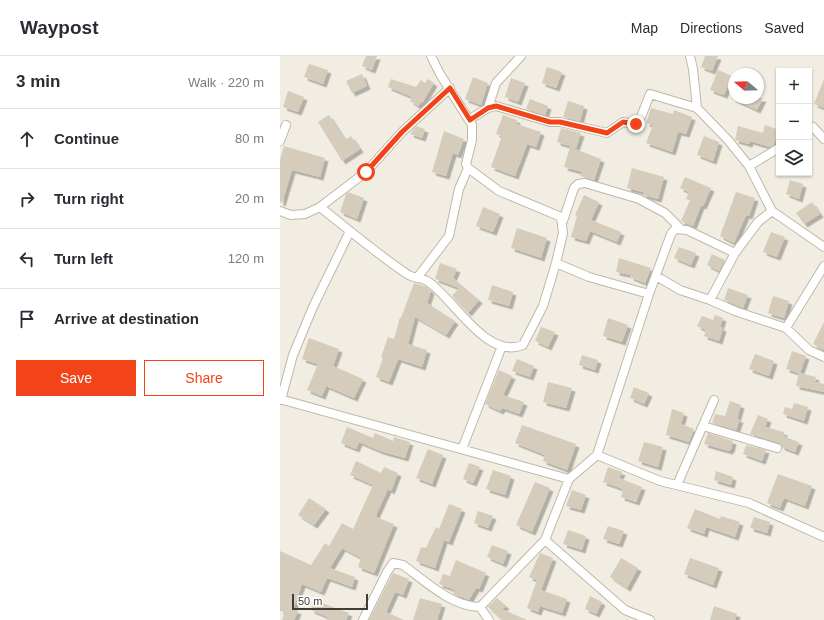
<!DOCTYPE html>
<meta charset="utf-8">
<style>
body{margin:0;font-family:Helvetica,sans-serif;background:#f2f2f3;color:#2b2b33}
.controls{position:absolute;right:12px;top:12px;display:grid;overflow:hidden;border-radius:0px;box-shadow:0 1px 3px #0004}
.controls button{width:36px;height:36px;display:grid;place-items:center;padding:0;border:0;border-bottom:1px solid #e1e1e2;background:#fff;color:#2b2b33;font:20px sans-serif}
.compass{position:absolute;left:448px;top:12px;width:36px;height:36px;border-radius:50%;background:#fff;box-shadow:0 1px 3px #0004;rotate:289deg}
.scale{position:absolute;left:12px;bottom:10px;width:76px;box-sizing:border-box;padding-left:4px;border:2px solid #423d34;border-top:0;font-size:11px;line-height:14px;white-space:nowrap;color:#423d34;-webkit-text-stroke:3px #fff;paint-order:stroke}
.stop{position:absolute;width:12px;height:12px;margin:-9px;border:3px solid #f34318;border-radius:50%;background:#fff}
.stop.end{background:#f34318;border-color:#fff;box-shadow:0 1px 4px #0008}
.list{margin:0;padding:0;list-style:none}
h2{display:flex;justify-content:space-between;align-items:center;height:52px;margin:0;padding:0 16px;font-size:17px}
h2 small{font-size:13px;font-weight:400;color:#7c7c81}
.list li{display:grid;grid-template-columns:26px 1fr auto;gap:12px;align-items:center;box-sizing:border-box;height:60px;padding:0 16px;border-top:1px solid #e1e1e2}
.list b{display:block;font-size:15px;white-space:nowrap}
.list em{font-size:13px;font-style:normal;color:#7c7c81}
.actions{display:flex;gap:8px;padding:12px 16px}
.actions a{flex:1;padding:9px 0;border:1px solid #f34318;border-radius:0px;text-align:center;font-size:14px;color:#f34318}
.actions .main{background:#f34318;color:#fff}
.icon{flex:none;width:22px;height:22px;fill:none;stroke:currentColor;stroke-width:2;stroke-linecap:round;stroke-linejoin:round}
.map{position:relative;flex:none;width:544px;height:564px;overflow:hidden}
header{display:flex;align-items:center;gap:24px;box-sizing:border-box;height:56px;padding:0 20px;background:#fff;border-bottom:1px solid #e1e1e2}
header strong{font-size:19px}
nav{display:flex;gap:22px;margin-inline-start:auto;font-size:14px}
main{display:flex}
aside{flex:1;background:#fff}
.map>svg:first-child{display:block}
.building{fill:#d5ccbc;filter:url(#shadow)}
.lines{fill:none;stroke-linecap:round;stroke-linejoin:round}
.street-casing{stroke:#bfb8a9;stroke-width:10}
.street{stroke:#fff;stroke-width:8}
.route{stroke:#f34318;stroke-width:5}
</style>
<header>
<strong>Waypost</strong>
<nav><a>Map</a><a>Directions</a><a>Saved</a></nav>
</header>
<main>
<aside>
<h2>3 min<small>Walk · 220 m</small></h2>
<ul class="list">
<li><svg class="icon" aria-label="ahead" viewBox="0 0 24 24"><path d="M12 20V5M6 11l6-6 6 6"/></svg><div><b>Continue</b></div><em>80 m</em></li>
<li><svg class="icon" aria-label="right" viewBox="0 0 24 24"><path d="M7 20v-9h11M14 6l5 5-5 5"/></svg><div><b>Turn right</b></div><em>20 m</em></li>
<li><svg class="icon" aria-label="left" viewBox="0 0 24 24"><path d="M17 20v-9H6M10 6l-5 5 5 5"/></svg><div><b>Turn left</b></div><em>120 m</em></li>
<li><svg class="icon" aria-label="arrive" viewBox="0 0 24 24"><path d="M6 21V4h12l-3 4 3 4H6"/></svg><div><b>Arrive at destination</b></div></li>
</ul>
<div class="actions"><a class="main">Save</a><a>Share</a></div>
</aside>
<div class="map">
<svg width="544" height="564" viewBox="0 0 544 564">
<defs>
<filter id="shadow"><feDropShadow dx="3.5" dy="3.5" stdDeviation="0" flood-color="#0004"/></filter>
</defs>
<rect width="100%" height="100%" fill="#f1ede3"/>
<!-- building -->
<path class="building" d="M86,0h11l-5,14 -10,-4z
M425,0h13l-6,15 -11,-4z
M29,8l19,6 -5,14 -19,-7z
M267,11l15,5 -6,16 -14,-5z
M438,14l14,6 -8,19 -14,-5z
M82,18l5,12 -15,7 -6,-12z
M193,21l15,6 -7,22 -16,-6z
M231,22l14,5 -7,19 -13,-5z
M111,23l25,8 5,-7 4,3 3,-4 6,4 -12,20 -1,-1 -3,4 -8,-5 2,-4 -24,-10z
M544,23v29l-10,-4z
M8,35l16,6 -6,15 -15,-5z
M451,42h32l-6,12z
M250,43l18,7 -3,9 -19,-6z
M288,45l16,5 -4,15 -17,-4z
M371,52l22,6 1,-4 18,7 -6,17 -8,-2 -6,20 -26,-9 7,-18 -7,-2z
M49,59l16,25 6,-4 9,13 -18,12 -24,-39z
M223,59l14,5 -1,4 25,8 -5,15 -9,-3 -12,32 -24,-9 11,-31 -6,-2z
M485,69l14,5 -5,14 -4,3 -20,-6 -1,3 -14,-4 3,-14 25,7z
M136,70l9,3 -3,9 -12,-4z
M281,72l20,5 -5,15 -19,-6z
M164,75l20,8 -6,16 -5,-2 -7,23 -14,-4z
M424,80l15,6 -6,19 -16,-6z
M4,90l41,12 -5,19 -28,-7 -10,33 -2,-1v-42z
M290,91l31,12 -7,21 -14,-4 2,-4 -18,-5z
M352,112l32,9 -6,22 -15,-4v-3l-16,-4z
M405,121l26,11 -8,18 -2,-1 -8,21 -12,-5 9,-21 -4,-1 3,-7 -9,-4z
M510,124l13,4 -4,15 -13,-5z
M68,136l16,6 -7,21 -17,-7 6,-18z
M456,136l19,6 -6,18 -3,-1 -12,28 -14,-7z
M304,139l15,7 -8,18 30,12 -4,10 -27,-11 -4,10 -15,-4 6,-21 -2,-1z
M532,146l8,12 -16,10 -8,-11z
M203,151l17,7 -7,18 -17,-6z
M237,172l30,10 -6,20 -30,-10z
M491,176l14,5 -8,20 -14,-5z
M399,191l17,6 -5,12 -17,-7z
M432,198l13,6 -6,11 -12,-6z
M339,202l32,10 -6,15 -15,-6 1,-2 -15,-3z
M160,207l17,6 -4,9 26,22 -11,13 -16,-17 7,-8 -24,-9z
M134,227l13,4 4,4 -4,12 28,18 -9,14 -31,-18 -7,27 19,6 -5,17 -24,-8 -9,23 -13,-5 7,-19 -2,-1 7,-20 6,2 6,-22 1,1z
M212,229l21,7 -4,14 -21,-6z
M448,232l20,7 -5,13 -19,-8z
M493,240l16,5 -5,17 -16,-5z
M435,259l8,3 -3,9 3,1 -4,13 -15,-5 2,-6 -9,-4 5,-10 11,4z
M328,262l20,7 -6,17 -19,-6z
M544,266v28l-11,-6z
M261,271l14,5 -7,15 -13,-6z
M29,282l30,11 -6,17 30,13 -9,19 -28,-12 -4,10 -15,-6 11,-26 -16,-5z
M512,295l14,5 -6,17 16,4 -1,5 9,2v8l-28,-6 3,-13 -13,-4z
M475,298l19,7 -5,15 -20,-7z
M302,299l16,5 -3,10 -16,-5z
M237,303l17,7 -4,11 -18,-6z
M219,314l13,6 -9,19 21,7 -5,12 -17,-6 -2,3 -15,-7z
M268,326l24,6 -6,20 -23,-6z
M354,331l15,6 -5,11 -14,-6z
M450,345l11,4 -4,14h3l-4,11 -24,-7 3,-9 10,2z
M514,347l14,4 -4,14 -21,-7 2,-7 7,2z
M392,353l12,4 -3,11 13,5 -5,13 -23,-7z
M478,359l10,4 -3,8 19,5 -1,4 16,6 -4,10 -13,-5 -3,-4 -29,-9z
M242,369l54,19 -9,26 -24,-9 2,-6 -30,-12z
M67,371l26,11 2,-5 18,8 1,-4 16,5 -5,16 -25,-7 -21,-9 -3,7 -15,-6z
M428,377l25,8 -2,8 -2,2 -25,-7z
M364,386l19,5 -5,20 -20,-6z
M466,389l20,5 -4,11 -19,-7z
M148,393l15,6 -11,29 -16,-6z
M76,405l25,12 3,-6 14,6 -7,18 -3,-2 -11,24 -1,4 18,7 -20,49 -16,-6 3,-9 -19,-10 -12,20 25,9 -3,10 -25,-9 -6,14 -19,-8 -9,25 5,2 -4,9h-12l3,-8 -5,-1v-60l31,14 14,-22 4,3 13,-23 11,6 20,-44 -23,-10z
M189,407l11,4 -7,16 -10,-4z
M328,411l14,5 -3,6 23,9 -6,15 -15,-5 2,-8 -20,-7z
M213,414l18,6 -6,19 -19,-6z
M436,415l17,6 -2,8 -17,-5z
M498,418l34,12 -7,20 -21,-8 -4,10 -13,-5z
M255,426l15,6 -18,44 -16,-7z
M292,434l14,5 -5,15 -15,-4z
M29,442l17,11 -12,16 -16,-10z
M169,448l13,5 -13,33 -5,-2 -9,28 -19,-7 5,-14 5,1 10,-21 3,2z
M415,453l25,10 1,-3 19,6 -5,15 -29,-10 -2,7 -17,-6z
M198,455l15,5 -5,12 -14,-5z
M474,461l16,5 -3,11 -17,-5z
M328,470l16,5 -5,13 -16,-5z
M288,474l18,6 -4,14 -19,-6z
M212,489l16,6 -5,13 -16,-7z
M260,497l13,5 -12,32 26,9 -5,14 -22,-7 -2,6 -11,-4 10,-28 -8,-3z
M341,502l17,10 -11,20 -17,-11z
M410,502l29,10 -6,17 -29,-11z
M176,504l30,13 -7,16 -3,-1 -7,12 -16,-6 2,-4 -16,-6 4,-10 7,2z
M113,517l16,6 -6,16 -8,-3 -9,20 18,8h-35z
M310,540l12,6 -6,12 -11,-5z
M140,542l22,6 -5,16h-24z
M217,542l9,8 -4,3 25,11h-25l-14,-13z
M34,544l35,13 -3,7h-20l2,-3 -17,-7z
M434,550l23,8 -2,6h-25z"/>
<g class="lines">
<!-- street casing -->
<g class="street-casing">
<path id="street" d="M151,0l9,18 32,51v15l-6,24 2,4 31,23 62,26 2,16 -7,30 33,14 60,17 22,-60 4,-5 12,1 48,23 23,-31 14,-11
M410,0l3,13 4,39
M208,52l8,-25 25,-27
M190,63l18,-11 8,-2 54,16h10l47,11 16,-11 13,2 3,-2 11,-28 47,14 31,32 21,26 23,45 52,36
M529,74l4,-3 11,12
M0,85l6,-16
M469,110l30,-18
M40,151c29,23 57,47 87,67 7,5 16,3 23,9 25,18 57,77 93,62l20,-39 13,-43
M0,155l11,4 14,-1 15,-7 46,-35 36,-40 48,-44
M283,165l11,-33 4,-4 7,-1 54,16 26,14 15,15
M455,197l-25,47 25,11 51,17 38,-62
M376,220l24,14 30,10
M137,222l32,-42 10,-47 9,-21
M506,272l23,22 15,7
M0,343l289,80
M1,344l12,-45 20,-48 37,-76
M423,370l74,22
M182,393l40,-103
M317,399l63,26 89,22 75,34
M397,429l37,-85
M265,484l80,70 25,10
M200,551l65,-67 24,-61 28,-24 52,-161
M83,564l24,-48 6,-9 10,2c22,16 49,42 77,42l9,13"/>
</g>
<!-- street -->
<use href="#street" class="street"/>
</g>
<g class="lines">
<!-- route -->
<path class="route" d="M86,116l36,-40 48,-44 20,32 18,-12 8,-2 54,16h10l47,11 16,-11 13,2"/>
</g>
</svg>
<div class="controls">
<button>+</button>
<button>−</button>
<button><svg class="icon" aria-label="layers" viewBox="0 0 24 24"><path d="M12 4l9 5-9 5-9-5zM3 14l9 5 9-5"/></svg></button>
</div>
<svg class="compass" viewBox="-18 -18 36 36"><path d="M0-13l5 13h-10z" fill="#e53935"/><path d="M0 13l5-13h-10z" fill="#7c7c81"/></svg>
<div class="scale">50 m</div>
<div class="stop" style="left:86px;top:116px"></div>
<div class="stop end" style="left:356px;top:68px"></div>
</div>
</main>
